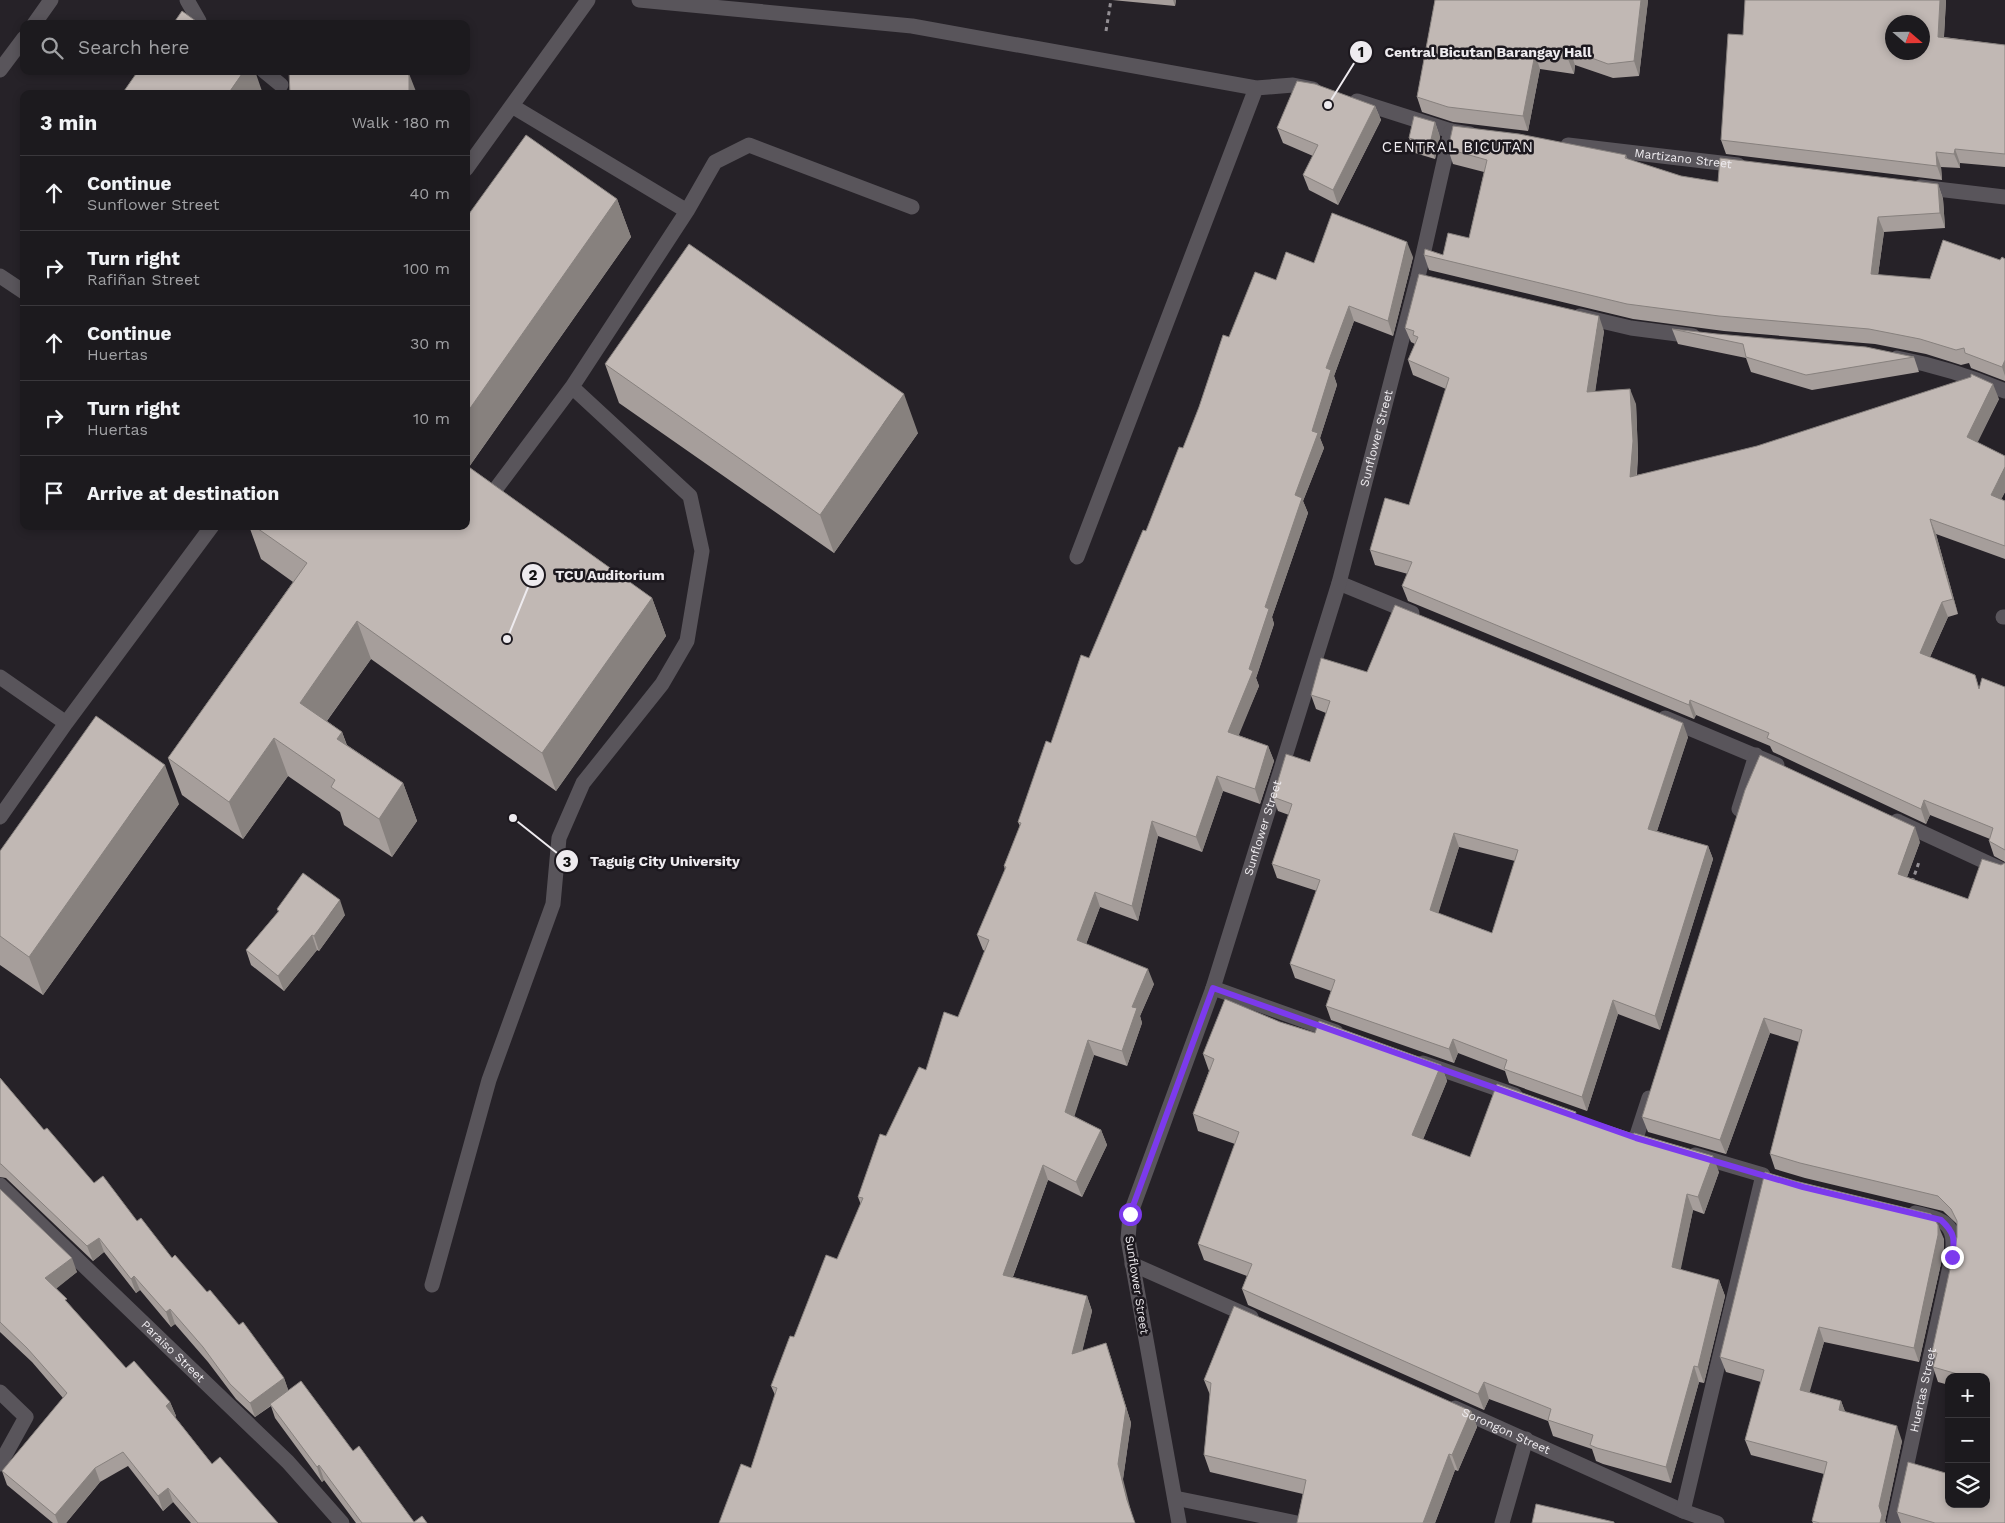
<!DOCTYPE html>
<meta charset="utf-8">
<style>
body{margin:0;font-family:"Work Sans",sans-serif;background:#252327;color:#f1f3f6}
.controls{position:absolute;right:15px;bottom:15px;display:grid;overflow:hidden;border-radius:10px;box-shadow:0 2px 8px #0003}
.controls button{width:45px;height:45px;display:grid;place-items:center;padding:0;border:0;border-bottom:1px solid #3a383c;background:#1c1a1e;color:#f1f3f6;font:25px sans-serif}
.compass{position:absolute;left:1885px;top:15px;width:45px;height:45px;border-radius:50%;background:#1c1a1e;box-shadow:0 2px 8px #0003;rotate:110deg}
.stop{position:absolute;width:15px;height:15px;margin:-11px;border:4px solid #7c3aed;border-radius:50%;background:#fff}
.stop.end{background:#7c3aed;border-color:#fff;box-shadow:0 1px 5px #0008}
.list{margin:0;padding:0;list-style:none}
h2{display:flex;justify-content:space-between;align-items:center;height:65px;margin:0;padding:0 20px;font-size:21px}
h2 small{font-size:16px;font-weight:400;color:#a0a1a4}
.list li{display:grid;grid-template-columns:32px 1fr auto;gap:15px;align-items:center;box-sizing:border-box;height:75px;padding:0 20px;border-top:1px solid #3a383c}
.list b{display:block;font-size:19px;white-space:nowrap}
.list p{margin:0;font-size:16px;white-space:nowrap;color:#a0a1a4}
.list em{font-size:16px;font-style:normal;color:#a0a1a4}
.icon{flex:none;width:28px;height:28px;fill:none;stroke:currentColor;stroke-width:2;stroke-linecap:round;stroke-linejoin:round}
.map{position:relative;flex:none;width:2005px;height:1523px;overflow:hidden}
.search{position:absolute;background:#1c1a1e;box-shadow:0 2px 8px #0003;left:20px;top:20px;width:450px;height:55px;display:flex;align-items:center;gap:12px;box-sizing:border-box;padding:0 18px;border-radius:10px;color:#a0a1a4;font-size:19px}
.panel{position:absolute;background:#1c1a1e;box-shadow:0 2px 8px #0003;left:20px;top:90px;width:450px;height:440px;border-radius:10px}
.map>svg:first-child{display:block}
.lines{fill:none;stroke-linecap:round;stroke-linejoin:round}
.path{stroke:#949095;stroke-width:3;stroke-dasharray:4 4;stroke-linecap:butt}
.service{stroke:#59555b;stroke-width:15}
.pedestrian{stroke:#59555b;stroke-width:15}
.minor{stroke:#59555b;stroke-width:15}
.tertiary{stroke:#59555b;stroke-width:15}
.wall{fill:#a69e9b;fill-rule:evenodd}
.shaded-wall{fill:#87817e}
.building{fill:#c1b8b4;stroke:#87817e;fill-rule:evenodd}
.route{stroke:#7c3aed;stroke-width:6}
.labels{text-anchor:middle;stroke-width:5;stroke-linejoin:round;paint-order:stroke}
.street-label{font-size:12px;fill:#eeebef;stroke:#1c181e}
.quarter-label{font-size:15px;letter-spacing:1px;fill:#eeebef;stroke:#1c181e}
.leader{fill:none;stroke:#eeebef;stroke-width:2}
.callout-dot{fill:#eeebef;stroke:#1c181e;stroke-width:2}
.mark-label{font-size:15px;text-anchor:middle;font-weight:bold;fill:#111}
.callout-label{font-size:14px;text-anchor:middle;font-weight:bold;fill:#eeebef;stroke:#1c181e;stroke-width:5;stroke-linejoin:round;paint-order:stroke}
</style>
<div class="map">
<svg width="2005" height="1523" viewBox="0 0 2005 1523">
<rect width="100%" height="100%" fill="#262228"/>
<g class="lines">
<!-- path -->
<path class="path" d="M1106,31l5,-31
M1912,882l7,-20"/>
<!-- service -->
<path class="service" d="M187,0l12,21 -1,3
M639,0l273,26 344,62 37,-3 20,4
M34,24l17,-24
M0,70l24,-32
M264,71l17,14
M1357,101l94,30
M466,169l122,-169
M687,211l28,-49 34,-17 163,62
M0,276l24,16
M498,486l74,-99
M1077,557l179,-469
M0,677l66,46
M0,817l66,-94 146,-197
M432,1285l57,-205 64,-176 6,-66 24,-55 79,-99 25,-43 15,-90 -12,-55 -118,-109 115,-176 -175,-105
M0,1392l26,25 -26,47"/>
<!-- pedestrian -->
<path class="pedestrian" d="M1915,1213c30,7 42,10 37,44"/>
<!-- minor -->
<g class="minor">
<path id="s1" d="M1568,145l170,20"/>
<path d="M1920,187l85,10"/>
<path d="M1580,316l51,12 62,8"/>
<path d="M1897,358c37,7 73,18 108,33"/>
<path d="M1339,583l73,30"/>
<path d="M2003,617h2"/>
<path d="M1665,718l112,47"/>
<path d="M1739,809l17,-54"/>
<path d="M1897,821l108,50"/>
<path d="M1213,988l123,44"/>
<path d="M1423,1063l92,32"/>
<path d="M1636,1138l13,-40"/>
<path d="M1132,1264l119,53"/>
<path id="s2" d="M1455,1408l228,103 34,12"/>
<path d="M1175,1498l122,25"/>
<path d="M1683,1511l80,-336 -68,-20"/>
<path id="s3" d="M1179,1523l-51,-284 2,-24 83,-227 126,-405 79,-306 33,-146 19,3"/>
<path d="M1502,1523l24,-84"/>
<path id="s4" d="M1894,1523l58,-266"/>
</g>
<!-- tertiary -->
<path class="tertiary" id="s5" d="M0,1185l288,277 54,61"/>
</g>
<!-- wall -->
<path class="wall" d="M1112,0h64l-1,6z
M1435,0h213l-9,76 -26,2 -38,-13 -1,9 -34,-5 -12,62 -75,-9 -31,-10 -5,-15z
M1946,0l-2,37 61,8v122l-45,-4v5l-19,-1 1,13 -216,-26 -5,-14 22,-105z
M1375,106l6,14 -43,85 -29,-15 -6,-15 10,-19 -30,-13 -6,-15z
M1435,122l5,15 -5,22 -20,-6 -6,-15z
M1448,149l178,6 1,4 54,17 37,6 220,2 5,15 2,29 -61,4 -6,43 52,4 75,-20v122l-34,-13 -2,-5 -8,2 -35,-11 -51,-10 -151,-13 -91,-12 -204,-49 -5,-15h19l26,-17 15,-66 -31,-8z
M617,199l14,38 -162,230 183,131 14,38 -110,155 -185,-132 -44,62 15,11 5,13 56,38 14,38 -25,36 -48,-32 -4,-13 -52,-36 -45,63 -61,-44 -14,-37 125,-176 -32,-23 -12,-33h217v-308z
M1413,257l-20,79 -39,-15 -20,55 3,9 -17,53 4,10 -21,53 5,12 -36,104 2,7 -18,54 3,8 -21,49 30,11 6,15 -14,43 -37,-13 -21,61 -44,-16 -20,85 -38,-14 -14,37 68,40 -14,32 2,7 -15,43 -33,-11 -20,61 27,14 6,15 -25,52 -34,-17 -35,97 74,19 5,15 -10,40 24,-8 5,15 20,65 -8,56 -372,-11 24,-73 -4,-9 23,-49 43,-78 24,-54 -3,-8 28,-61 40,-66 32,-53 27,-66 -2,-1 -6,-15 28,-65 -1,-4 16,-40 -2,-4 33,-79 95,-212 37,-83 46,-111 47,-57 38,-17z
M1405,328l199,3 -9,60 41,13 2,51 -1,20 362,-76 -22,43 28,50 -4,7 4,2v58l-69,-25 22,80 -10,3 -18,40 45,18 4,13 26,-1v175l-11,-6 -5,-15 1,-2 -60,-24 -4,9 -153,-72 -3,-6 -74,-31 -2,4 -286,-118 -6,-15 6,-12 -33,-9 -5,-15 39,-45 37,-116 -33,-14 -5,-15 7,-16 -4,-2z
M1672,329l242,28 5,15 -107,18 -61,-18 -5,-14 -68,-14z
M605,364l313,69 -84,120 -215,-150z
M1367,672l321,65 -31,94 51,15 5,13 -53,171 -42,-16 -31,97 -78,-28 -4,-12 -47,-18 -4,10 -123,-43 -5,-14 5,-15 -36,-13 -5,-14 27,-73 -40,-13 -5,-14 17,-49 -11,-4 -5,-14 37,-35 16,-49 -10,-4 -5,-14zM1459,847l56,14 -23,72 -54,-20z
M179,804l-136,191 -43,-30v-114z
M1920,842l-13,35 61,22 33,-34 4,658h-104l-4,-11 52,-8 37,-127h-37v8l-11,-3 -5,-15 2,-8 -3,-7 25,-115v-13l-14,-13 -138,-33 -30,-9 -5,-15 29,-112 -29,-9 -44,121 -78,-22 -6,-15z
M277,909l68,6 -26,36 -2,-1 -33,41 -33,-26 -5,-15 32,-38z
M1280,1022l35,11 126,32 6,16 -24,58 47,18 107,-41 142,56 -15,42 -11,-4 -13,60 39,10 6,16 -21,87 -5,-1 -28,101 -68,-19 -7,-3 -4,-12 -39,-13 -5,-15 -59,-22 -5,11 -236,-105 -6,-16 5,-13 -43,-16 -6,-16 37,-100 -37,-13 -5,-17 16,-43 -6,-17z
M0,1078l44,52 50,53 43,38 35,37 35,34 77,86 4,12 65,61 61,71 13,1h-71l-32,-43 -2,2 -47,-64 -4,-12 -16,11 -19,-18 -28,-37 -33,-38 -4,3 -31,-37 -4,3 -32,-41 -11,9 -87,-83 -6,-1z
M1795,1181l149,58v11l-25,112 -95,-20 -15,50 32,9 4,11 57,29 -17,80 1,2h-73l-1,-2 12,-47 -73,-19 -6,-15 16,-58 -35,-10 -6,-15z
M0,1189l77,83 -21,16 12,15 58,65 44,34 6,14 -1,1 37,47 66,59h-87l-18,-21 -10,9 -35,-45 -28,16 -34,41h-13l-46,-38 -5,-14 61,-73 -31,-36 -32,-30z
M1204,1380l267,31 6,16 -19,44 -3,-1 -20,53h-138l6,-29 -93,-22 -6,-17 6,-60z"/>
<!-- shaded-wall -->
<path class="shaded-wall" d="M1173,0h3l-1,6z
M1641,0h7v1l-9,75 -5,-15z
M1940,0h6l-3,51 -5,-14z
M1570,50l5,15 -1,9 -6,-15z
M1535,54l5,15 -12,62 -5,-15z
M244,71h11l8,23h-35z
M407,71h1l9,23h-8z
M1375,106l6,14 -43,85 -5,-15z
M1435,122l5,15 -5,22 -5,-15z
M1955,149l5,14v5l-6,-14z
M1936,152l5,15 1,13 -5,-14z
M1938,184l5,15 2,29 -5,-15z
M617,199l14,38 -165,234v-57z
M1878,217l6,15 -8,57 -5,-15z
M1407,242l6,15 -20,79 -5,-15z
M1349,306l5,15 -20,55 3,9 -17,53 4,10 -21,53 5,12 -36,104 2,7 -18,54 3,8 -25,61 -6,-15 21,-63 63,-238 14,-63z
M1599,316l5,15 -11,76 -6,-15z
M2005,360v16l-3,-9z
M1993,384l6,15 -26,53 -6,-15z
M1630,389l6,15 2,51 -3,37 -5,-15z
M904,394l14,39 -84,120 -14,-38z
M2005,467v25l-9,18 -5,-15z
M1930,519l6,15 22,80 -5,-15z
M652,598l14,38 -110,155 -14,-38z
M1942,602l6,15 -23,51 -5,-15z
M357,621l14,38 -58,81 -13,-37z
M1690,700l6,15 -2,4 -5,-14z
M1683,723l5,14 -35,106 -5,-14z
M342,732l13,38 -18,-31z
M274,738l14,38 -45,63 -14,-37z
M1268,746l6,15 -14,43 -5,-15z
M165,765l14,39 -136,191 -14,-38z
M1217,776l6,15 -21,61 -6,-15z
M403,783l14,38 -25,36 -13,-38z
M1924,800l6,15 -4,9 -5,-15z
M1152,821l6,15 -20,85 -6,-15z
M1915,827l5,15 -17,46 -5,-14z
M1454,833l5,14 -24,77 -5,-14z
M1708,846l5,13 -53,171 -5,-14z
M1095,892l5,15 -18,48 -5,-15z
M340,900l5,15 -26,36 -5,-15z
M312,935l5,15 -33,41 -6,-15z
M1148,969l6,15 -14,32 2,7 -15,43 -5,-15 10,-44z
M1613,1000l5,14 -31,97 -5,-14z
M1764,1018l6,15 -44,121 -6,-14z
M1453,1039l5,14 -4,10 -5,-14z
M1088,1040l6,15 -23,72 -6,-15z
M1441,1065l6,16 -29,71 -6,-17z
M1101,1130l6,15 -25,52 -6,-15z
M1713,1156l6,16 -15,42 -6,-17z
M1043,1165l5,15 -40,110 -5,-15z
M1687,1194l6,16 -15,73 -6,-16z
M1938,1225l6,14v11l-25,112 -5,-14z
M99,1238l5,14 -11,9 -6,-15z
M72,1258l5,14 -26,21 -6,-15z
M134,1276l6,14 -4,3 -5,-14z
M1719,1280l6,16 -21,87 -6,-16z
M1087,1296l5,15 -14,58 -6,-15z
M170,1309l5,15 -4,3 -5,-15z
M1819,1327l5,15 -18,63 -6,-15z
M1106,1343l5,15 20,65 -8,56 9,36 -5,-15 -9,-36z
M1694,1366l5,16 -28,101 -5,-16z
M284,1378l5,14 -34,25 -5,-14z
M1484,1382l5,17 -5,11 -6,-16z
M1841,1401l6,15 -8,-6z
M170,1402l6,14 -5,4 -5,-14z
M1471,1411l6,16 -19,44 -6,-16z
M1897,1426l5,15 -17,80 1,2h-6l-1,-17z
M1449,1454l6,16 -20,53h-12z
M319,1465l5,15 -2,2 -5,-15z
M95,1468l5,14 -34,41h-8l-3,-8z
M168,1488l5,14 -10,9 -5,-15z"/>
<!-- building -->
<path class="building" d="M1435,0h206l-7,61 -26,3 -38,-14 -2,9 -33,-5 -12,62 -75,-9 -31,-10z
M1745,0h195l-2,37 67,8v109l-50,-5 -1,5 -18,-2 1,14 -216,-26 7,-106 15,1zM1892,22h30v30h-30z
M182,11l18,13h-27z
M138,71h106l-16,23h-106z
M289,71h118l2,5v18h-119z
M1297,81l18,3 60,22 -42,84 -30,-15 15,-30 -41,-17z
M1414,116l21,6 -5,22 -21,-6z
M1453,126l66,8 107,21 -1,3 56,18 37,6 2,-24 218,26 2,29 -62,4 -7,57 59,5 13,-39 57,20 2,-3 3,2v101l-3,7 -37,-14 -1,-5 -8,2 -36,-11 -51,-10 -150,-13 -92,-12 -203,-49 1,-6 18,6 5,-22 21,5 18,-78 -39,-11z
M526,135l91,64 -151,215v-196z
M1332,213l75,29 -19,79 -39,-15 -23,62 5,2 -19,61 6,2 -23,62 7,3 -37,109 4,2 -20,60 4,2 -25,61 40,14 -13,43 -38,-13 -21,61 -44,-16 -20,85 -37,-14 -18,48 71,29 -16,38 5,1 -15,43 -34,-11 -23,72 36,18 -25,52 -33,-17 -40,110 84,21 -15,58 34,-11 20,65 -8,56 9,36 8,23h-416l22,-59 10,4 26,-80 -6,-2 19,-50 4,1 32,-82 11,4 26,-61 -5,-1 22,-63 6,2 33,-69 7,3 18,-58 14,5 31,-77 -12,-5 29,-68 -2,-1 17,-43 -3,-1 28,-81 5,2 30,-88 8,3 54,-128 3,1 33,-84 4,1 16,-41 24,-72 6,2 26,-65 21,8 10,-28 28,11z
M689,244l215,150 -84,121 -215,-151z
M1419,274l180,42 -12,76 43,-3 3,52 -3,36 127,-31 214,-69v-3l22,10 -26,53 38,19v11l-14,28 14,6v45l-75,-27 23,80 -11,3 -22,51 55,22 4,14 3,-11 23,9v163l-16,-9 4,-13 -69,-28 -3,9 -154,-71 2,-5 -79,-33 -1,5 -287,-119 10,-24 -42,-12 15,-52 24,7 40,-127 -41,-18 10,-23 -5,-2 1,-4 -9,-3z
M1672,329l45,5 149,13 48,10 -108,18 -60,-18 -3,-13z
M466,465l186,133 -110,155 -185,-132 -57,82 42,29 -5,7 66,44 -24,36 -48,-32 4,-7 -61,-42 -45,64 -61,-44 139,-195 -53,-37h212z
M1395,605l288,118 -35,106 60,17 -53,170 -42,-16 -31,97 -78,-28 3,-9 -54,-21 -4,10 -123,-43 9,-26 -45,-16 30,-84 -48,-16 20,-60 -19,-7 13,-43 24,8 20,-61 -19,-6 10,-37 46,14zM1454,833l64,17 -26,83 -62,-23z
M96,716l69,49 -136,192 -29,-21v-85z
M1760,755l155,72 -17,47 70,25 14,-40 19,6 4,-2v660h-70l-38,-11 11,-50 41,12v30h37v-127h-18l-35,-10 4,-14 -5,-1 25,-115v-16l-6,-12 -13,-13 -138,-33 -30,-9 32,-124 -38,-12 -44,122 -78,-23 103,-327z
M303,873l37,27 -26,36 -2,-1 -34,41 -32,-26 33,-39 -2,-2z
M1225,999l55,23 35,11 4,-12 122,44 -29,70 58,22 27,-73 79,28 -1,3 58,19 1,-1 79,23 -15,41 -11,-3 -15,73 47,13 -21,87 -4,-1 -28,101 -69,-19 -7,-3 3,-10 -45,-15 3,-11 -67,-27 -6,12 -236,-105 10,-25 -54,-20 41,-112 -46,-18 21,-55 -11,-5z
M0,1078l44,52 3,-2 47,55 9,-7 34,45 4,-3 31,40 3,-3 32,37 3,-2 29,35 4,-3 41,56 -34,25 -20,-19 -27,-37 -33,-38 -4,3 -32,-36 -3,3 -32,-41 -12,8 -86,-82h-1z
M1765,1172l30,9 136,33 7,11v10l-24,113 -95,-21 -19,63 41,11 -2,9 58,16 -18,80 3,9 -2,8h-60l-8,-2 15,-59 -82,-22 19,-70 -44,-13z
M0,1189l72,69 -27,20 22,21 -2,1 61,68 8,-7 36,41 -4,4 46,58 8,-7 58,66h-80l-30,-35 -10,8 -35,-44 -28,16 -40,47 -53,-44 65,-78 -40,-45 -27,-26z
M1234,1306l237,105 -19,44 -3,-1 -26,69h-126l9,-43 -102,-25 7,-72 -7,-3z
M301,1381l52,70 6,-5 55,76 8,-6 5,7h-65l-43,-58 -2,2 -47,-63z
M1536,1504l78,18v1h-82z"/>
<g class="lines">
<!-- route -->
<path class="route" d="M1130,1214l83,-226 423,150 167,49 138,33c14,13 14,19 11,37"/>
</g>
<g class="labels">
<!-- street labels -->
<g class="street-label">
<text dy="4" stroke="none"><textPath href="#s1" startOffset="116">Martizano Street</textPath></text>
<text dy="4" stroke="none"><textPath href="#s3" startOffset="1128">Sunflower Street</textPath></text>
<text dy="4" stroke="none"><textPath href="#s3" startOffset="722">Sunflower Street</textPath></text>
<text transform="translate(1137 1285) rotate(81)" y="4">Sunflower Street</text>
<text dy="4" stroke="none"><textPath href="#s5" startOffset="240">Paraiso Street</textPath></text>
<text dy="4" stroke="none"><textPath href="#s4" startOffset="136">Huertas Street</textPath></text>
<text dy="4" stroke="none"><textPath href="#s2" startOffset="56">Sorongon Street</textPath></text>
</g>
<!-- quarter labels -->
<g class="quarter-label">
<text x="1458" y="152">CENTRAL BICUTAN</text>
</g>
</g>
<!-- callouts -->
<path class="leader" d="M1328 105L1361 52M507 639L533 575M513 818L567 861"/>
<g class="callout-dot">
<circle cx="1328" cy="105" r="5"/>
<circle cx="507" cy="639" r="5"/>
<circle cx="513" cy="818" r="5"/>
<circle cx="1361" cy="52" r="12"/>
<circle cx="533" cy="575" r="12"/>
<circle cx="567" cy="861" r="12"/>
</g>
<g class="mark-label">
<text x="1361" y="57">1</text>
<text x="533" y="580">2</text>
<text x="567" y="867">3</text>
</g>
<g class="callout-label">
<text x="1488" y="57">Central Bicutan Barangay Hall</text>
<text x="610" y="580">TCU Auditorium</text>
<text x="665" y="866">Taguig City University</text>
</g>
</svg>
<div class="controls">
<button>+</button>
<button>−</button>
<button><svg class="icon" aria-label="layers" viewBox="0 0 24 24"><path d="M12 4l9 5-9 5-9-5zM3 14l9 5 9-5"/></svg></button>
</div>
<svg class="compass" viewBox="-18 -18 36 36"><path d="M0-13l5 13h-10z" fill="#e53935"/><path d="M0 13l5-13h-10z" fill="#a0a1a4"/></svg>
<div class="stop" style="left:1130px;top:1214px"></div>
<div class="stop end" style="left:1952px;top:1257px"></div>
<div class="search"><svg class="icon" aria-label="search" viewBox="0 0 24 24"><circle cx="10" cy="10" r="6"/><path d="M15 15l6 6"/></svg>Search here</div>
<section class="panel">
<h2>3 min<small>Walk · 180 m</small></h2>
<ul class="list">
<li><svg class="icon" aria-label="ahead" viewBox="0 0 24 24"><path d="M12 20V5M6 11l6-6 6 6"/></svg><div><b>Continue</b><p>Sunflower Street</p></div><em>40 m</em></li>
<li><svg class="icon" aria-label="right" viewBox="0 0 24 24"><path d="M7 20v-9h11M14 6l5 5-5 5"/></svg><div><b>Turn right</b><p>Rafiñan Street</p></div><em>100 m</em></li>
<li><svg class="icon" aria-label="ahead" viewBox="0 0 24 24"><path d="M12 20V5M6 11l6-6 6 6"/></svg><div><b>Continue</b><p>Huertas</p></div><em>30 m</em></li>
<li><svg class="icon" aria-label="right" viewBox="0 0 24 24"><path d="M7 20v-9h11M14 6l5 5-5 5"/></svg><div><b>Turn right</b><p>Huertas</p></div><em>10 m</em></li>
<li><svg class="icon" aria-label="arrive" viewBox="0 0 24 24"><path d="M6 21V4h12l-3 4 3 4H6"/></svg><div><b>Arrive at destination</b></div></li>
</ul>
</section>
</div>
